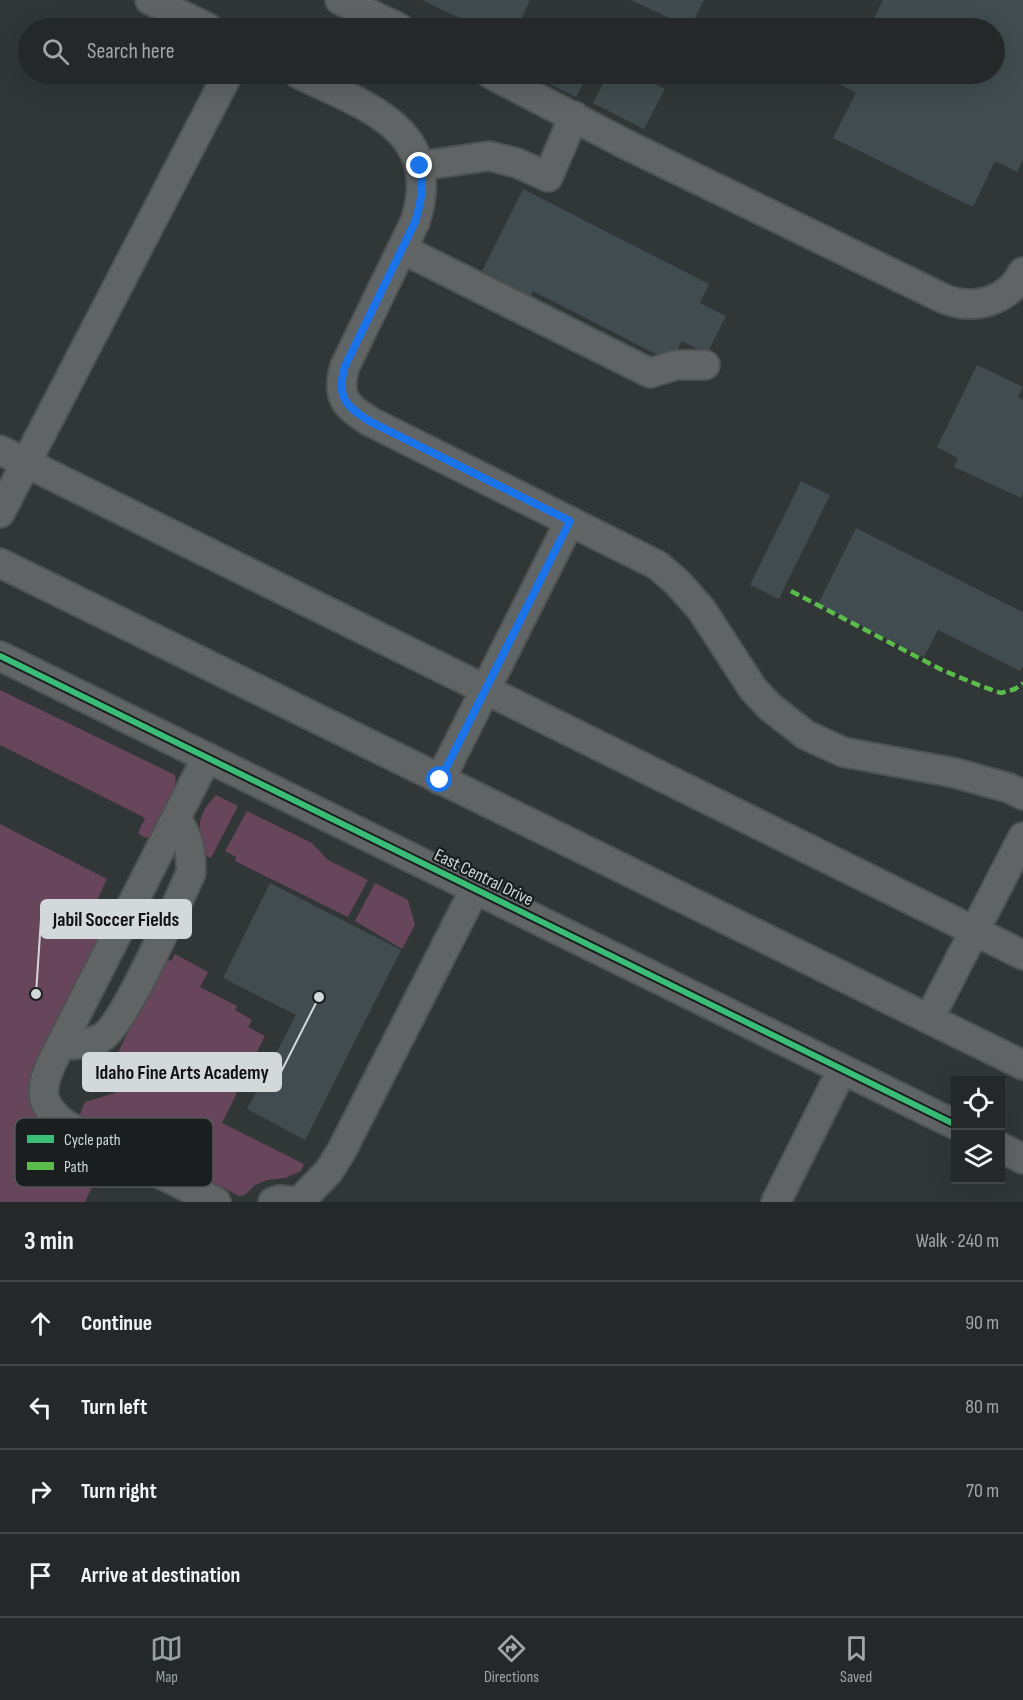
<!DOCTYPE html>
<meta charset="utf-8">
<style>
body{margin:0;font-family:"Sofia Sans Condensed",sans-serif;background:#2d3031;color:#f1f3f6}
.controls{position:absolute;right:18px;bottom:18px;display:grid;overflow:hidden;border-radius:0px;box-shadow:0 6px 24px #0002}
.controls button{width:54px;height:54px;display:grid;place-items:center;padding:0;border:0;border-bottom:2px solid #424446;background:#252829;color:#f1f3f6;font:30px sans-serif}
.stop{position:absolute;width:18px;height:18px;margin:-14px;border:4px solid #1a73e8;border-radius:50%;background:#fff}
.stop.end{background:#1a73e8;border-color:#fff;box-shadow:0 2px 6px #0008}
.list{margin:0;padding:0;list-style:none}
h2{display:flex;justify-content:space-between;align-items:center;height:78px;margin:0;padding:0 24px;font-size:26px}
h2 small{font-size:20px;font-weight:400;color:#a3a6a8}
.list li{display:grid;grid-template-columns:39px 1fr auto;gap:18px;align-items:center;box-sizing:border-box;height:84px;padding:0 24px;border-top:2px solid #424446}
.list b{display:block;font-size:22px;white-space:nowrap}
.list em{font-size:20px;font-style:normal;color:#a3a6a8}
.icon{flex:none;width:33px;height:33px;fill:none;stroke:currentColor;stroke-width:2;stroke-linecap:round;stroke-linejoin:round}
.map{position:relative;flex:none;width:1023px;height:1202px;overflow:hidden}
.search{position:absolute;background:#252829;box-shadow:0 6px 24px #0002;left:18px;right:18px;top:18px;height:66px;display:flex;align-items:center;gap:15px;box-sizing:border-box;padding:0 21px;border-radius:33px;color:#a3a6a8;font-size:22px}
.sheet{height:414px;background:#252829}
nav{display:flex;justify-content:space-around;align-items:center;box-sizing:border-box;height:84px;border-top:2px solid #424446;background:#252829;font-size:16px;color:#a3a6a8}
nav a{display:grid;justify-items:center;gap:3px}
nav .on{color:#9aa0a1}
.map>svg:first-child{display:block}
.green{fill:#67455a}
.building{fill:#404c4f}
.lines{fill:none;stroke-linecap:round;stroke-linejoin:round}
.minor-casing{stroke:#4e5253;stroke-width:32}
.minor{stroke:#606465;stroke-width:28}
.quiet{stroke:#5cbc4b;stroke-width:4.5;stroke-dasharray:9 4.5;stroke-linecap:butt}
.cycleway-casing{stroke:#1a1e1f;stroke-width:10}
.cycleway{stroke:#3abd76;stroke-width:6}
.route{stroke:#1a73e8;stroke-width:8}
.labels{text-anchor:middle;stroke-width:4.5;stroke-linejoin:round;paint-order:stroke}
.street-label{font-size:18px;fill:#d3d9da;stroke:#1a1e1f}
.key{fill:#1a1e1f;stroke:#525657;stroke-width:1.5}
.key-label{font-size:16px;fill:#d3d9da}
.leader{fill:none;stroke:#d3d9da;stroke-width:2}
.callout-dot{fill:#d3d9da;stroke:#1a1e1f;stroke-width:2}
.callout{fill:#d3d9da;stroke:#d3d9da;stroke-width:2}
.callout-label{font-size:20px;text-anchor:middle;font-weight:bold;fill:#111}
</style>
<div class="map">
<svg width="1023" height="1202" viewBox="0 0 1023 1202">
<rect width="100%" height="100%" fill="#313637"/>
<!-- green -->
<path class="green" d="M0,690l175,85c4,20 -14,47 -25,62l-5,1 -7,-5 7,-15 -145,-73z
M216,795l22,11 -27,52 -6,-3c-7,-27 -10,-38 11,-60z
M247,811l65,32 16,17 40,20 -20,37 -113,-56 1,-4 -11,-6z
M0,824l107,55 -13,28 17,9 -79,155c-1,6 -4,13 -3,19 1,41 44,55 75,72l-19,40h-85z
M375,883l33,17 7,25 -13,24 -47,-28z
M175,954l33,18 -8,15 37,19 -2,4 17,10 -4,7 17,9 -43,87 82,41 -3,7 -16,7 -17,2 -13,5 -10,10 -6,1 -159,-82 5,-12 30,-9 -7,-20 56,-115 7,3z"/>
<!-- building -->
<path class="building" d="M422,0h108l-8,18 21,10h-63z
M631,0h73l-14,28z
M883,0h140v160l-6,12 -22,-11 -22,46 -140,-69 23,-45 -15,-8 6,-11h147v-46h-125z
M529,74h59l-12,23z
M608,74h27l30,15 -21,40 -51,-26z
M523,189l186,95 -9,19 26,13 -19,38 -25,-13 -11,21 -138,-71 -2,5 -49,-25z
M977,365l46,22 -5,10 5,3v93l-2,5 -67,-31 4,-9 -21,-11z
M801,481l29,14 -51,104 -29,-14z
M856,528l167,84v54l-3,5 -82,-41 -14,27 -106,-53z
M270,883l131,67 -96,190 -58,-31 49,-94 -73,-37z"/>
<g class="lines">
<!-- minor casing -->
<g class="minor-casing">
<path id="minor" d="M150,0l58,28
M340,0l59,28
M299,74c66,32 146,55 116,148l-70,144c-9,31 0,40 26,56l286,143 20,17 24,27 52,80 17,18 36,28 37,17 112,21 54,15 14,7
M491,74l134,70 303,147c8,4 17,9 26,11 28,7 57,-5 69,-30
M420,166l69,-10 28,7 31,14 26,-61
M402,249l248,124 26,-8h29
M0,450l1023,505
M0,513l228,-439
M0,563l1023,502
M0,656l956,469
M207,757l-155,305c-13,29 -13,43 14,63l150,77
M440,780l130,-259
M929,1019l94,-182
M61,1045c14,0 28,-1 40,-7 23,-12 76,-135 90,-165 0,-24 -2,-35 -15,-55
M1000,1147l23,12
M273,1202l6,-2 20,2
M299,1202l30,-31 13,-21 133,-261
M776,1202l66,-132"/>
</g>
<!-- minor -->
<use href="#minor" class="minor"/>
<!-- quiet -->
<path class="quiet" d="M791,591l151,79 39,16 20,7 14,-4 8,-6"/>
<!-- cycleway casing -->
<g class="cycleway-casing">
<path id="cycleway" d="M0,656l956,469"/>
</g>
<!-- cycleway -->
<use href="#cycleway" class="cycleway"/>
</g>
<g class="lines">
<!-- route -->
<path class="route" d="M420,166c3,22 2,34 -5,56l-70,144c-9,31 0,40 26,56l199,99 -130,259"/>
</g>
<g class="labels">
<!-- street labels -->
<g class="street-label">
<text transform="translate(484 877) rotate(26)" y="6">East Central Drive</text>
</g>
</g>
<!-- legend -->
<rect x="15" y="1118" width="198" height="69" rx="9" class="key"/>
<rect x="27" y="1135" width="27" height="8" fill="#3abd76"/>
<rect x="27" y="1162" width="27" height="8" fill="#5cbc4b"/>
<g class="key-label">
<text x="64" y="1145">Cycle path</text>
<text x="64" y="1172">Path</text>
</g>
<!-- callouts -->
<path class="leader" d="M36 994L41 919M319 997L281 1072"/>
<g class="callout-dot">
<circle cx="36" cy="994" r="6"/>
<circle cx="319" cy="997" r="6"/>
</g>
<g class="callout">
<rect x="41" y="900" width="150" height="38" rx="6"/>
<rect x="83" y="1053" width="198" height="38" rx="6"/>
</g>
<g class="callout-label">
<text x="116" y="926">Jabil Soccer Fields</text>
<text x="182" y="1079">Idaho Fine Arts Academy</text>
</g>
</svg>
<div class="controls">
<button><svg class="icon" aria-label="locate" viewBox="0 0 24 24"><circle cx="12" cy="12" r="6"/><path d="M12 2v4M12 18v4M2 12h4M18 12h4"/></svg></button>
<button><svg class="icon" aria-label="layers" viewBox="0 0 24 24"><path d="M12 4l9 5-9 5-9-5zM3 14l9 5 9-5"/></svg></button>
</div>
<div class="stop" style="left:440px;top:780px"></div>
<div class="stop end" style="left:420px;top:166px"></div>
<div class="search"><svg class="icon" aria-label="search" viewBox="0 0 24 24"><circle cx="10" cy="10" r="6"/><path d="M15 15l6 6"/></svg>Search here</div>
</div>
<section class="sheet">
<h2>3 min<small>Walk · 240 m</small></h2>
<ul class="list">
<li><svg class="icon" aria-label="ahead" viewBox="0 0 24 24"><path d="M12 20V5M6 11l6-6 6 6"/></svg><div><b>Continue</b></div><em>90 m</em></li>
<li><svg class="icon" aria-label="left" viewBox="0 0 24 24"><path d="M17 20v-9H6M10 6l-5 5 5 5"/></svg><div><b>Turn left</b></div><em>80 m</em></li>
<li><svg class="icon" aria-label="right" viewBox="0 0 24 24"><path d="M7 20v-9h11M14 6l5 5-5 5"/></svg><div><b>Turn right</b></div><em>70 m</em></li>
<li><svg class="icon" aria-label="arrive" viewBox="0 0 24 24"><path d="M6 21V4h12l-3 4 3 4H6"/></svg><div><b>Arrive at destination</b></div></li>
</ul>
</section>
<nav>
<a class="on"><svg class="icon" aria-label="map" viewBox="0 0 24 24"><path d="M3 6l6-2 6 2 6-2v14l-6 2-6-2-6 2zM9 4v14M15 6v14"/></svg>Map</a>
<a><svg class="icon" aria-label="directions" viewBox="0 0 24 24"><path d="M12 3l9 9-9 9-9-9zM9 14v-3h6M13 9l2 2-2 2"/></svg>Directions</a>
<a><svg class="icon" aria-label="saved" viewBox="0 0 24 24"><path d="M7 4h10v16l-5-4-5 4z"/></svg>Saved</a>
</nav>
